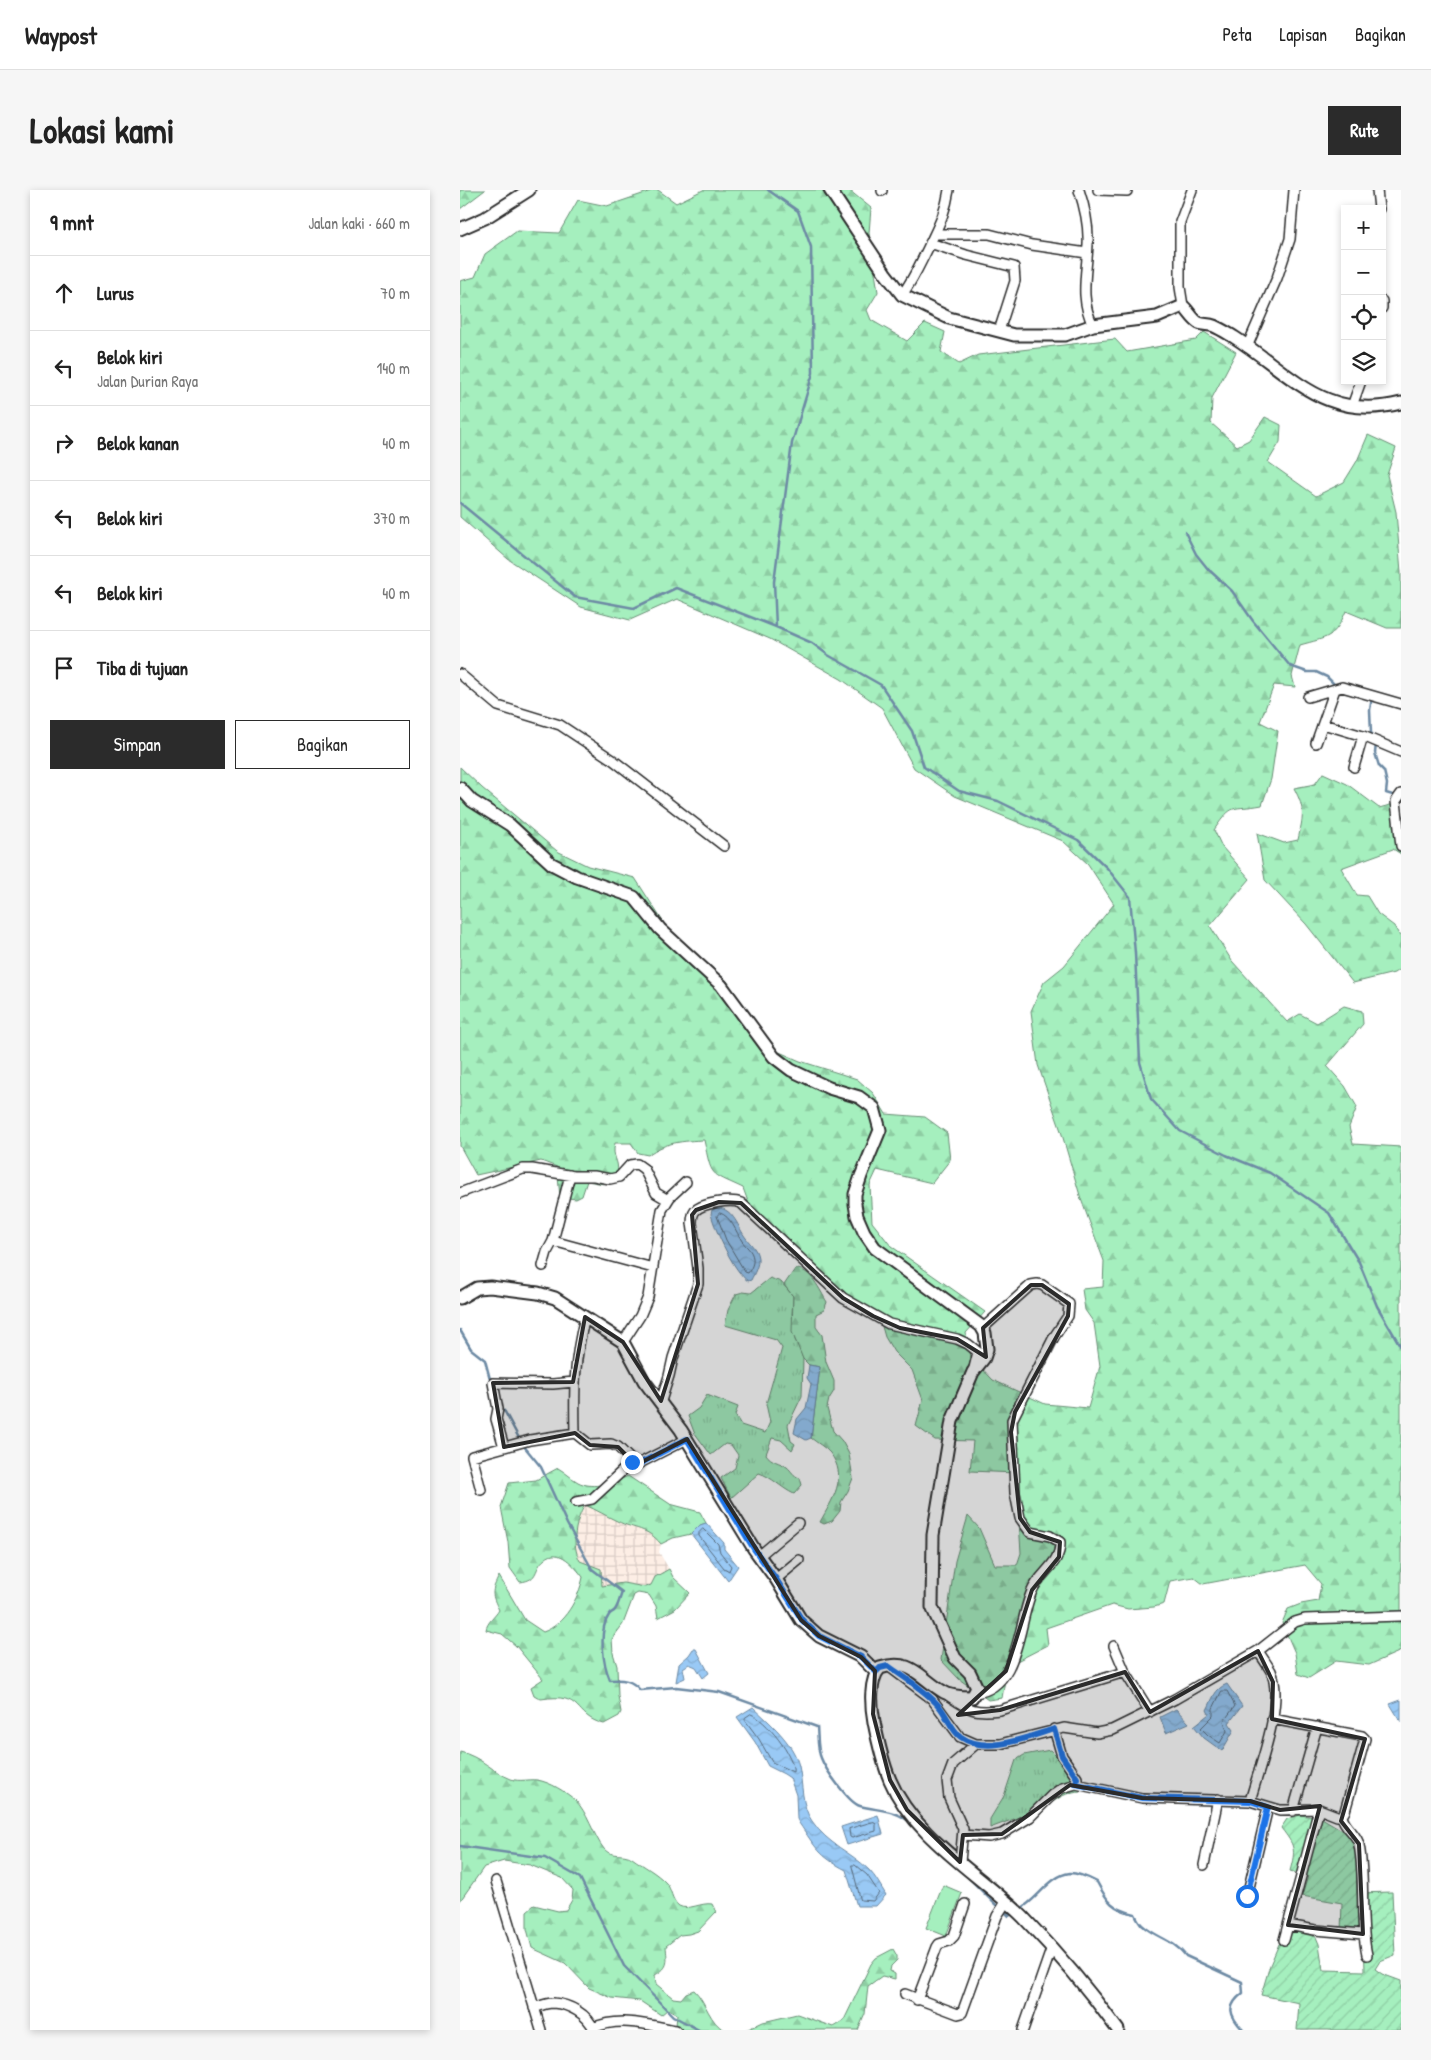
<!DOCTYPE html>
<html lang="id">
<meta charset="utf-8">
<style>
body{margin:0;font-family:"Patrick Hand",sans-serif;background:#f6f6f6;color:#222}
.controls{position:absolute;right:15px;top:15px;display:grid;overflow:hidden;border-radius:0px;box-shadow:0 2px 8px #0003}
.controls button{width:45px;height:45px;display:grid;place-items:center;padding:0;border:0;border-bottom:1px solid #e0e0e0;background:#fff;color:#222;font:25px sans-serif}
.stop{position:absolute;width:15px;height:15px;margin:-11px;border:4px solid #1a73e8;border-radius:50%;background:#fff}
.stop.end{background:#1a73e8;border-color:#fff;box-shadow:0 1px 5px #0008}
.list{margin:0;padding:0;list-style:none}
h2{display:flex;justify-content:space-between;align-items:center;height:65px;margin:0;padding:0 20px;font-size:21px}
h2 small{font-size:16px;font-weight:400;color:#767676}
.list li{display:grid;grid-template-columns:32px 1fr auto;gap:15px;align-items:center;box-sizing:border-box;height:75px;padding:0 20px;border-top:1px solid #e0e0e0}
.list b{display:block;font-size:19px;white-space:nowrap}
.list p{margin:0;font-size:16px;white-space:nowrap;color:#767676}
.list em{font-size:16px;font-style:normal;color:#767676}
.actions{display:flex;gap:10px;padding:15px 20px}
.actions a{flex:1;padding:11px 0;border:1px solid #2b2b2b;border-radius:0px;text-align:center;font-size:18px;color:#2b2b2b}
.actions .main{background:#2b2b2b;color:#fff}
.icon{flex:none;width:28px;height:28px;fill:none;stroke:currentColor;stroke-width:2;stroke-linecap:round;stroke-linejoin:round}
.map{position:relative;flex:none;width:941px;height:1840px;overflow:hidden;border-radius:0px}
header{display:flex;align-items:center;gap:30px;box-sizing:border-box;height:70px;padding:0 25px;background:#fff;border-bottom:1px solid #e0e0e0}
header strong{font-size:24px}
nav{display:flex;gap:28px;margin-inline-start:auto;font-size:18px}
.intro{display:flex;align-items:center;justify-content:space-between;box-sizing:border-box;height:120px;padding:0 30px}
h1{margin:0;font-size:35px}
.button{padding:12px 22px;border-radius:0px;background:#2b2b2b;color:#fff;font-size:18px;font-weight:700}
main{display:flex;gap:30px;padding:0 30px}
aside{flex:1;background:#fff;border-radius:0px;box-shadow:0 2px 8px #0003}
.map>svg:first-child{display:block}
.industrial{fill:url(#industrial-grid)}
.grass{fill:url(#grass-tufts);stroke:#688d74}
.forest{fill:url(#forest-firs);stroke:#688d74}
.garden{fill:url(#garden-furrows);stroke:#688d74}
.pitch{fill:#a5efbe;stroke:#688d74}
.water{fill:url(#water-waves);stroke:#6d8aa4}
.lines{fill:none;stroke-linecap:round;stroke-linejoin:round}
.shore{stroke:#576a7c;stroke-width:1}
.stream{stroke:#6d8aa4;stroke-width:2.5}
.street-casing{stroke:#2b2b2b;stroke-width:12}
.secondary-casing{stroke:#2b2b2b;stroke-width:15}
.street{stroke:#fff;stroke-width:9}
.secondary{stroke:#fff;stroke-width:11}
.route{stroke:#1a73e8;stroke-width:6}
.marked{fill:#2b2b2b;fill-opacity:0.2;stroke:#2b2b2b;stroke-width:4;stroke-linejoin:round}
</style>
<header>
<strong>Waypost</strong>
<nav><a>Peta</a><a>Lapisan</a><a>Bagikan</a></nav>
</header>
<div class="intro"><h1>Lokasi kami</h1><a class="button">Rute</a></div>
<main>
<aside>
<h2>9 mnt<small>Jalan kaki · 660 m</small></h2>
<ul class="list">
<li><svg class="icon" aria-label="ahead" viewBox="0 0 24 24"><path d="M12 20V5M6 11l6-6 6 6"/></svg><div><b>Lurus</b></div><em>70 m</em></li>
<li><svg class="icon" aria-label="left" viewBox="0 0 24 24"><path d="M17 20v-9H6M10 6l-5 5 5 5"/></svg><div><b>Belok kiri</b><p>Jalan Durian Raya</p></div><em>140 m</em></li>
<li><svg class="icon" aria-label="right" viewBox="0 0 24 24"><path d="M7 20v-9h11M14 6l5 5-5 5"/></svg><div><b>Belok kanan</b></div><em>40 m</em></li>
<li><svg class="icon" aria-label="left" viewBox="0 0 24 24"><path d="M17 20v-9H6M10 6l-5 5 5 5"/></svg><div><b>Belok kiri</b></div><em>370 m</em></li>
<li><svg class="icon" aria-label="left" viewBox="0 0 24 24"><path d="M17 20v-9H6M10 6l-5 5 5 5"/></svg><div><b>Belok kiri</b></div><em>40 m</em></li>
<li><svg class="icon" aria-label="arrive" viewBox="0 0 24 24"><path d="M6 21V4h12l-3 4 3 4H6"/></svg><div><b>Tiba di tujuan</b></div></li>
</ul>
<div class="actions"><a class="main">Simpan</a><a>Bagikan</a></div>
</aside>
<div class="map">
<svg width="941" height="1840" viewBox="0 0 941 1840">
<defs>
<pattern id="industrial-grid" width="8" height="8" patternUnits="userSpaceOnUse" patternTransform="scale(1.25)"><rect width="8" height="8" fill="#fdeee5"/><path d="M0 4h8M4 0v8" fill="none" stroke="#d9ccc5"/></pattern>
<pattern id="grass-tufts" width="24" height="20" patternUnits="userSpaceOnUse" patternTransform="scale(1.25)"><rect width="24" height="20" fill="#a5efbe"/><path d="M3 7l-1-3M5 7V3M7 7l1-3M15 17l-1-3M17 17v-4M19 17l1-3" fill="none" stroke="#8ecda3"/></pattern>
<pattern id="forest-firs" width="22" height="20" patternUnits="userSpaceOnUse" patternTransform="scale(1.25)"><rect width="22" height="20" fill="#a5efbe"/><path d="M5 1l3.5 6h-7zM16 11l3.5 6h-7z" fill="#8ecda3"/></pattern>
<pattern id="garden-furrows" width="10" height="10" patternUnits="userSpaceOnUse" patternTransform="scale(1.25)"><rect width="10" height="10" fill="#a5efbe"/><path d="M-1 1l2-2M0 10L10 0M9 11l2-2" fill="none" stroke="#8ecda3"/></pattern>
<pattern id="water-waves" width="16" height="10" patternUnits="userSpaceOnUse" patternTransform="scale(1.25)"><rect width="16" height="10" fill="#99c9f5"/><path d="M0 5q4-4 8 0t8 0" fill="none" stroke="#84add2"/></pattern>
</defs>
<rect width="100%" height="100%" fill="#fff"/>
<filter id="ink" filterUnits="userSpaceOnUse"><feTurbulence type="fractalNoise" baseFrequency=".02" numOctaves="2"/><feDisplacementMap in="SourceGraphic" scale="10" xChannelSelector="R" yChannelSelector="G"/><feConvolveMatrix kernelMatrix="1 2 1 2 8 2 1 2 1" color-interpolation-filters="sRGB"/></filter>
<g filter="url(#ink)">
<!-- industrial -->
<path class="industrial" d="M125,1315l18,8 14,8 35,13 9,10 -2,8 10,17 -14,8 -4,8 -6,2 -22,-4 -21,3 -22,-25 -5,-10 1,-24 3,-11z"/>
<!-- grass -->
<path class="grass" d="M310,1088l11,4 12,14 -1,18 3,26 4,7 4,12 -1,37 -14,29 3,16 4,3 -3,6 -11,-10 -9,-2 -6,16c5,8 14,8 21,13 5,4 6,9 13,11l2,7 -8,9c-13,-6 -22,-17 -35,-21l-28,25 -10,-20 14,-10 3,-13 -7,-10 -6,-1 -14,11 -17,-23 -6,-16 11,-8 8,-13 31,12 -3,8 6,10 24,8 5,-11 -4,-18 16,-56 -6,-8 -51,-15 3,-15 8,-16 7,-2 8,1z
M590,1560l10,10 20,31c-19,1 -33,16 -47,27l-11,-2 -32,12v-9l14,-23 12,-36 8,-5z"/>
<!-- forest -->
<path class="forest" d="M0,0h25l-25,19z
M194,0h4l18,13 27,-13h146l22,18 -2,25 9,59 -11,18 4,10 36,21 18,-18 20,9 -4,20 18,12 19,-9 137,-16 12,13 69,-12 8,-8 32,20 -24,46 -1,25 26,23 12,-6 16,-23 16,8 -1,17 -12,20 48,34 28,-14 13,-21 11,-26 28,13 -9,27 9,37 5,60v56h-14l-41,-17c-12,28 -18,26 -46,34l-8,31 3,11 -21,-2 -14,37 18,9 -7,48 -9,26c-31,6 -28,-4 -48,25l8,17 28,32 -40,47 22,35 55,61 13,-8 17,9 27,-17 18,5 1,13 -36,42 18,20 12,21 -8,20 4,17 48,3v504l-32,14 -33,-4 -27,17 -11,-4 -3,-21 -13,-30 6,-14 13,-5 17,-3 3,-17 -16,-19 -102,19 -9,-7 -24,4 -6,23 -10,3 -26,2 -16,-4 -66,23 2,17 -33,17 -9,12 -4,24 -14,2 -29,-21 -18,-19 14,-99 13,-45 11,12 16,37h22l4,-12 -5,-80 -46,-2 3,-30 -38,-1 -19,-14 7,-26 -11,-30 -18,-18 -9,-15 -6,-21 -37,-25 -67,-64 -25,-20 -7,-19c-34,-16 -31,-10 -39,-48 -21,1 -39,2 -56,15l-10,-2 -7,-10h-16c-4,15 5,17 2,30l-13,11 -17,-3 -5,15 -6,3 -16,-2 -3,-30 -16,-6 -65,14 -16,-29v-379l22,21 75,63 31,15 47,12 34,53 58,50 30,46 20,24 23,10 57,18 16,14 13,21 39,3 22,16 3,27 -18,23 -55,-13 -7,15 2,37 19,24 94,66 -19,21 5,24 22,23 52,24 43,4 12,-42 -6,-43 -9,-13 -3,-21 21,-2 1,-26 -23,-62 -20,-68 -23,-66 -7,-54 13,-29 20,-16 50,-62 -26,-40 -25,-23 -108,-45 -41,-28 -32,-60 -41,-29 -71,-40 -93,-40 -47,21 -49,-13 -73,-48 -48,-42v-236l15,-4 10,-23 32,-23 42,2 19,-33 29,6z
M863,583l24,11 32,24 22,-6v52l-8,-5 -52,19 16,27 10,1 11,18 16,12 7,12v30l-7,5 -41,10 -47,-59 -41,-44 -8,-47 27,10 14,-3c5,-24 8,-29 -4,-52l21,-4z
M335,1079c16,-1 25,22 32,33l-3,8 -8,4v13l6,8 4,27 8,19v10l-5,8 -2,9 6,23 9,10 7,13 4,24 -5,13 -7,11 -1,9 -8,10 -8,3 -4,-2c12,-22 29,-45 10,-69 -5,-6 -13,-10 -19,-15l9,-71 -11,-2 -6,-6 -11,-27 1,-36 -9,-11z
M98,1278c7,4 13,10 20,14 15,8 36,1 50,-6l42,28 30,8 6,11 -6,2 -9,9 -18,4 -12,6c-14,-17 -26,-14 -44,-23 -11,-5 -20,-11 -32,-16 -10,16 -14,39 -5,56l21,8 1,17 21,-3 22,4 6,-2 4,-8 14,-8 4,8 17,16 -15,16 -17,9 -2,-12 -7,-11 -11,-2 -4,2 -11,29 -11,15 1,14 4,13 1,30 3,16 -2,4 -15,8c-32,-8 -19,-32 -63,-25l-7,-4 -3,-8 12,-8 -27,-33 -14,-12 -16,-4c1,-8 9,-13 13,-20 -8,-16 -8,-18 0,-34l26,44 18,12c21,-7 36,-34 40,-55 -8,-10 -24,-31 -38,-18 -12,9 -5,21 -25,23l-10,-14 -2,-26 -7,-35 8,-24 27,-3z
M0,1562c20,4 33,20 51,27 9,3 17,0 26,1 13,2 29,12 38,20 12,11 18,35 29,49 8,9 19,3 28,9 11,8 25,15 34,25 6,6 5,17 13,23 9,5 23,-4 33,-2l4,8 -18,19 -9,3 -9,1 -14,11c1,15 4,21 -11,29l1,9 17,14 8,1 5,-6 8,-3c12,11 16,34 31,40h-45l-4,-4 1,-12 -9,-5 -7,6 -21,-14 -28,-3 -23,-10 -24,-25 -33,-15 -5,-19v-18l7,-6 24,6 8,-1 6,-10 1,-10 -11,-12 -32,-13 -26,-4 -20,6 -24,34z
M433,1759l4,7v4l-6,6 -1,5 5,3v5l-13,-3 -14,10 -3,28 -7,16h-112l17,-8 34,-8 36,13 11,-7 27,-56 5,-6z"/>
<!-- garden -->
<path class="garden" d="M840,1625l22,3 30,18 4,12 1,45 35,-1 3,63 -15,6 -5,8 7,5 19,7v49h-104l2,-27 -38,-8 9,-30 9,-21 8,-3 3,-11 26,7 3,7 4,26 42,1 -1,-34 -23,-6 1,-28 -40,-7 6,-20 -18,-5c6,-22 5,-25 -9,-43l6,-9z"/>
<!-- pitch -->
<path class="pitch" d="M483,1695l19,8 -16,43 -20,-8z"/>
<!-- water -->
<path class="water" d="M258,1018c16,1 20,20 28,30 5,7 11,11 12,20 1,7 -4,16 -7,22l-3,1c-14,-9 -33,-51 -37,-67l1,-4z
M349,1175l11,2 -9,71 -5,2 -12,-7 3,-14 9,-11 5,-24 -4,-6z
M246,1333l18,20v6l14,17 -10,15 -37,-47 9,-9z
M233,1459h3l13,24 -6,5 -7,-11 -7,-3 -6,4 2,10 -9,4 3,-18 10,-9z
M767,1494l15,22 -13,17 5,7 -12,21 -18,-13 -10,-12 15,-12 -2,-4c6,-11 7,-21 20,-26z
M941,1510v22l-11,-18z
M293,1517c17,16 40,35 46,59 4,18 2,40 13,55 16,24 38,30 57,49 7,7 12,17 17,25l-10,11h-19l-11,-36c-27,-14 -30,-22 -47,-47l-2,-4 -1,-24 -6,-17 -6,-4 -16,-8 -13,-24 -18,-25z
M716,1519l13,14 -23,10 -6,-16z
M418,1625l5,19 -36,11 -6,-18z"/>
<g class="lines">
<!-- shore -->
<path class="shore" d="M260,1023c11,3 16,19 22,28 4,6 10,9 11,17 1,5 -2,11 -5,15l-3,-1 -19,-32 -9,-24z
M243,1339l15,15 2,8 11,14 -2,5 -5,-3 -25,-32v-3z
M762,1501h5l8,15 -11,15 3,10 -7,12 -12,-8 -7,-7 12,-12v-7z
M291,1524c14,5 45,43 42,58l-21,-10 -13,-23 -14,-19v-2z
M413,1632l3,2v7l-24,7 -2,-1 -1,-8z
M392,1675h3l12,10 12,18 -6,8 -12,-1z"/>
<!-- stream -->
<path class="stream" d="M308,0l30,21 13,36 2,126 -21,70 -18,139 2,45
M0,313l115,94 59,11 42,-20 100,39 36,16 16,12 53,30 31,46 12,36 35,24 39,10 80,39 29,28 23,29 5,56 5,109 11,37 29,32 46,24 44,18 59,40 30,49 18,44 24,41
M725,342l11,22 12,15 24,22 21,30 37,45 17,6h9l11,5 9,9
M912,507l-2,13 1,23 5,5
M916,554l-1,9 4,13 5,5 3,13 -1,9 10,3
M0,1140l11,19 14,11 5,19 4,1
M42,1219l3,3 15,28
M63,1255l18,22 26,57 25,45 30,23c-2,6 -4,14 -7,18 -3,3 -4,2 -6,5 -11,16 -6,49 1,65 13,-1 22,0 30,10l36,-3 43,5 98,35c1,9 0,22 4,31 4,11 28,45 39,48 19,5 35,3 51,17
M0,1656l85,12 35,20 44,88 49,50 26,14
M508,1687l31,31
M560,1719c17,-9 30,-34 50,-36 9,0 19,5 27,9 10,19 15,27 38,32 2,4 4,8 7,11 14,13 31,14 44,31l56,26 1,11c-17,13 -14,22 0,37
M544,1721l5,5 4,-3"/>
<!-- street casing -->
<g class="street-casing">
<path id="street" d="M619,0c6,18 10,35 9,54 -1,29 -9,54 5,81
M638,0l29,1
M917,0l2,19
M422,1v-1
M476,44h53l43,11 55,8
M470,53l36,12 48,12 1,14 -16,50
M442,105c12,-17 17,-29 26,-47 10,-22 17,-33 21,-58
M922,111v7
M723,116l-3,-19v-65l12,-32
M787,157l30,-69 13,-39 4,-49
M892,216l9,-25
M0,484l38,32 62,19 53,35 111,86
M848,507l34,-10 59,17
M863,534l40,12 38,16
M856,553l19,-54
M894,577l9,-31
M941,604l-5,7 5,45
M110,985l-17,66 100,27
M0,1003l63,-24h9l42,7h20l16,3 9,-2 11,-12 7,-1 7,5 12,24 12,7
M83,1076l4,-14 6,-11
M163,1152l17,-26 8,-19 14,-87 8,-13 16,-15
M201,1211l8,-25 4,-18 25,-74v-16l-6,-45c0,-4 0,-8 3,-12 7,-8 36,-12 46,-8l102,95 46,26 68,15 11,5 10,8 -4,16
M115,1243c-1,-44 -1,-73 10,-116
M44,1257l-8,-28 2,-10 -5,-26 60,1 21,-2
M21,1300l-9,-34 58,-16 45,-7 15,12 21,-1 7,3 18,18 51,-26
M116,1312l16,-3 40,-37
M299,1366l39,-33
M316,1389l23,-19
M654,1456l11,26 25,40
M428,1476l44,33 28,38 16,7h24l64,-16 33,5 15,-3 63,-31 83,-48 37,-29 10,-3 96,-3
M515,1503c45,-5 43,-71 57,-102 8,-19 29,-27 28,-49l-10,-6 -20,-4 -10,-14 -5,-25 -3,-73 42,-83 14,-21 1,-12 -27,-19 -5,-1 -6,1 -48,43
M489,1506c21,14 25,17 51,14l125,-38
M594,1539l8,27 15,22 -1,6
M790,1611c9,-33 35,-99 21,-130 -4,-7 -9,-14 -13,-20
M833,1621l24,-84
M882,1626c2,12 15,17 17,29 7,37 0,74 8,110
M503,1645l26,2 13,-3 28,-17 22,-22 10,-7 14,-4 66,14 108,3 30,9 39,-1 18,7h5l3,-5 20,-72 -3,-3 -90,-17
M500,1672l3,-33 -14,-31 -2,-18 6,-16 23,-20
M744,1675l14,-66
M36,1691l45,149
M787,1706l21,-89
M828,1735l27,5 48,4
M824,1750l35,-131
M445,1804l53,20 4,-1 35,-97 9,-14
M457,1810l20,-53 2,-3 10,-3 5,-5 11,-32
M74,1818c6,-2 12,-5 19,-5 16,1 35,11 41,27
M133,1838c27,-12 56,-3 83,2
M563,1840l29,-83"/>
</g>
<!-- secondary casing -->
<g class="secondary-casing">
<path id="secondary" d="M370,0l55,83 17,22 47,23 65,17h51l28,-10 64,-8 26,-11c5,4 10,14 16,17 4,2 10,1 15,3 7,3 13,7 20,11 58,37 90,85 167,66
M0,39l25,-11 44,-28
M0,598l12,13 38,24 42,39 25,13 57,20 26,32 61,56 53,72 17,13 38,18 30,9 15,11 6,22 -19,46 -6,18v10l2,12 7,16 11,16 106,78 4,7 2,16 -3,9 -11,14 -21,49 -19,114 -1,72 23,51 15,15 7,15 -5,9c-9,0 -23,-1 -30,-6 -23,-14 -31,-33 -62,-23 -11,12 -9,38 -6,54 4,20 8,39 16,58 24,58 90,94 133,137 34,35 66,73 95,113
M0,1108l17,-10 13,-1 48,6 17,5 68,44 21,39 37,49 73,119 22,30 25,41 18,16 42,21 15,15"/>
</g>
<!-- street -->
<use href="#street" class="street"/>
<!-- secondary -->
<use href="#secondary" class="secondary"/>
</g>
</g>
<g class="lines" filter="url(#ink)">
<!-- route -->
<path class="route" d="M172,1272l4,2 5,-1 46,-24 67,110 22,30 26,41 17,16 42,21 15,15 4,-4 8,-2c17,12 37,24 51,40 8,9 12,24 22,31 25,18 67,0 93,-8l8,27 15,22 -1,6 66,14 108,3 18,6 -21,89"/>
</g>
<!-- marked area -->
<path class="marked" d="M259,1012l22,1 102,95 30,18 27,12 57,11 29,18 -3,-29 48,-43h11l27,19 -1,12 -53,96 -4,20 9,86 10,14 30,10 -1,15 -27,33 -26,81 -48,44 42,-5 125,-38 25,40 108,-61 15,31 -1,37 93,20 -24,82 18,23 4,90 -75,-9 32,-119 -40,4 -30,-9 -108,-3 -72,-13 -68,49 -39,1 -3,27 -53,-52 -17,-30 -17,-66 2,-43 -14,-14 -42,-21 -18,-16 -114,-181 -51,26 -18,-18 -28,-2 -15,-12 -71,14 -11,-64 80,-1 12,-65 38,25 38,59 37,-117 -6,-69 4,-5z"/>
</svg>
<div class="controls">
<button>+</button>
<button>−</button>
<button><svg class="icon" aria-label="locate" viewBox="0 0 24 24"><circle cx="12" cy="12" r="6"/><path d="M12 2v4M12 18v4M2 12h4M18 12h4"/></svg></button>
<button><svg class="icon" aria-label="layers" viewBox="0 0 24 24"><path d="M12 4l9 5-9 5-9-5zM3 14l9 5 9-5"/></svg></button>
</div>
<div class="stop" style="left:787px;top:1706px"></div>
<div class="stop end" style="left:172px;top:1272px"></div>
</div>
</main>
